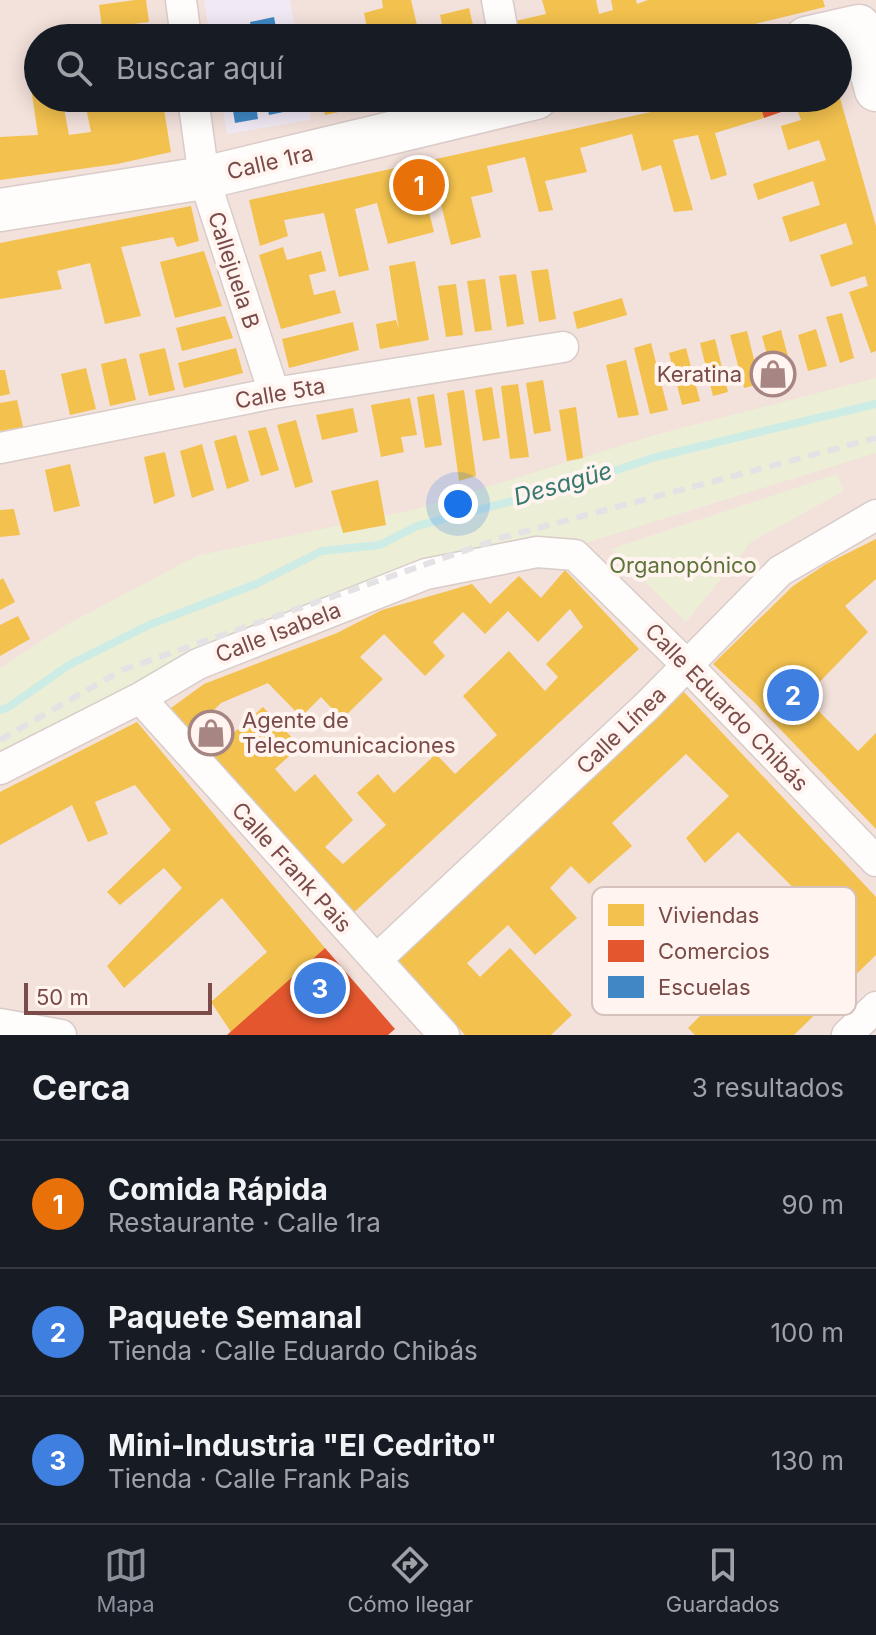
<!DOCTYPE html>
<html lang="es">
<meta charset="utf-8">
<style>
body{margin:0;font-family:Inter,sans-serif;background:#20242c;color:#f1f3f6}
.scale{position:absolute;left:24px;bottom:20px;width:188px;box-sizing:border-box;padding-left:8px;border:4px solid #7a4b49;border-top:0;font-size:22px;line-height:28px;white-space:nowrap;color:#7a4b49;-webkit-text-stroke:6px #fff4ef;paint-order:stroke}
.you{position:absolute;left:458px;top:504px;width:28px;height:28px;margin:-20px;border:6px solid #fff;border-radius:50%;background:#1a73e8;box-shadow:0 0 0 12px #1a73e833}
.badge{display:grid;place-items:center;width:52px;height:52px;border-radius:50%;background:#8c9099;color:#fff;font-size:26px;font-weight:700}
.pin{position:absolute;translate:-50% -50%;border:4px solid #fff;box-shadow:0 2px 8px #0006}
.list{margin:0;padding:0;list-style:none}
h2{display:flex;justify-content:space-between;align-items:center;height:104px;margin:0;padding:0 32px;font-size:34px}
h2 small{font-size:26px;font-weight:400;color:#9ea1a6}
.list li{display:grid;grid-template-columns:52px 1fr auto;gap:24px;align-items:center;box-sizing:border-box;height:128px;padding:0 32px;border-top:2px solid #363941}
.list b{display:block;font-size:30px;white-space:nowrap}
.list p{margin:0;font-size:26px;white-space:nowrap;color:#9ea1a6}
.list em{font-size:26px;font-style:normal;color:#9ea1a6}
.icon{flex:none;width:44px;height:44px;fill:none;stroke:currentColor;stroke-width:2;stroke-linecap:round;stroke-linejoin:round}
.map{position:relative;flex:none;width:876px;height:1035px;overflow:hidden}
.search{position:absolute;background:#171b24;box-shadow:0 4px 20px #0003;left:24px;right:24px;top:24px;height:88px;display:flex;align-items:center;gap:20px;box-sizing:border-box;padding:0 28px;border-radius:44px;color:#9ea1a6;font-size:30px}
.sheet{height:488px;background:#171b24}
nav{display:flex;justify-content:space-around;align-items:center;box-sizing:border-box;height:112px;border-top:2px solid #363941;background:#171b24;font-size:22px;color:#9ea1a6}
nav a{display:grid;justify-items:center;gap:4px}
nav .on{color:#8c9099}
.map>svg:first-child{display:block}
.residential{fill:#f3e1db;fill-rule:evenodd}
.education{fill:#f1e9f4}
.green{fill:#eceed6}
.homes{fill:#f2c14e;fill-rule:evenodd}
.shops{fill:#e4572e}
.schools{fill:#3f88c5}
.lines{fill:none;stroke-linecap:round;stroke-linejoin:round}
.stream{stroke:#cdece5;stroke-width:8}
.street-casing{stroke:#d8ccc9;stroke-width:33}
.secondary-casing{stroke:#daccca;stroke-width:45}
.street{stroke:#fefdfc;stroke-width:30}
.secondary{stroke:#fefdfc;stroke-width:42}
.rail{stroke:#e5e2e6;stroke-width:6;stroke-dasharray:12 8;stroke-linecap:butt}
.labels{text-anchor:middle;stroke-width:8;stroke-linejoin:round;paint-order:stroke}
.street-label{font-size:22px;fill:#7a4b49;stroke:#fff4ef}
.poi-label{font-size:22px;fill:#7a4b49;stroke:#fff4ef;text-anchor:end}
.park-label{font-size:22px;fill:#5d743b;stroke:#fff4ef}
.water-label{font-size:24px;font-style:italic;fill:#387970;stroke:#fff4ef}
.key{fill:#fff4ef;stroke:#d7c1bd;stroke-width:2}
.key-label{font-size:22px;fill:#7a4b49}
</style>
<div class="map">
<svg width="876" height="1035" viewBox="0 0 876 1035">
<rect width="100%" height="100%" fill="#f9f0ec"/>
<!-- residential -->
<path class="residential" d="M0,0h876v1035h-876zM38,38h800v60h-800z"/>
<!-- education -->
<path class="education" d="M204,0h86l7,38h-87z
M221,98h86l4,22 -84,14z"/>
<!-- green -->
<path class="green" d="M876,378v75l-294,91 -59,-2 -523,214v-88l66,-43 130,-69 220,-47 242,-75z
M837,474l7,17 -93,51 -65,80 -75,-73z"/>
<!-- homes -->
<path class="homes" d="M135,0h11l3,22 -47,6 -3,-23z
M382,0h29l9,38h-51l-5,-25 19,-5z
M542,0h54l3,14 14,-4 -2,-10h25l1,4 11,-4h175l2,7 -128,31h-182l-4,-16 35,-8z
M469,8l7,30h-31l-5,-23z
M149,31l1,7h-43v-2z
M31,88h7v10h24l7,37 22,-3 -6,-29 19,-5h58l9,54 -54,12 -117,16v-43l38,-2z
M321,98h75l1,1 -72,16z
M715,98h43l6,20 -49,15 12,42 -16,5 -13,-45 -25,5 20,70 -19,2 -13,-47 -19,6 -10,-37 -52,14 7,24 -42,9 8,29 -14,2 -14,-55 -38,9 6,26 -22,5 10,40 -30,8 -10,-41 -13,4 6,24 -46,12 -11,-41 -22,6 14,61 -30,7 -15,-64 -40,7 4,16 -28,10 -11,-46z
M812,98h28l36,128v125l-5,2 -22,-61 19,-6 -3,-10 -34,11 -11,-32 33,-11 -7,-21 -56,19 -8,-25 38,-12 -7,-24 -55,19 -5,-16 73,-24 -7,-20 -31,10 -7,-24 20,-6 -5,-13 17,-6z
M191,206l8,35 -22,6 -4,-10 -52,10 20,69 -36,8 -15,-61 -33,8 5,18 -62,10v-56z
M283,247l4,13 34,-9 5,20 -17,4 5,20 21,-5 6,23 -60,16 -22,-74z
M204,251l18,55 -47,12 -15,-56z
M415,261l14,79 -49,9 -4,-25 20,-4 3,10 -10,-64z
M548,269l8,50 -17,3 -8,-51z
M516,274l8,50 -17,3 -8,-51z
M485,279l7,51 -17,2 -8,-51z
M456,284l7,51 -17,2 -8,-51z
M622,298l5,17 -50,14 -4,-17z
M842,313l12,45 -14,5 -14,-46z
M225,316l8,22 -51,13 -6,-23z
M353,322l6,28 -70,18 -7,-29z
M816,329l11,37 -19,5 -10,-36z
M781,330l12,45 -19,6 -12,-45z
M747,331l13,53 -16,4 -14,-53z
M715,339l13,53 -15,4 -13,-53z
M651,343l17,67 -18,4 -16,-66z
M165,348l10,42 -26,6 -10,-42z
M236,348l7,25 -59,15 -6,-25z
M686,348l14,53 -18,4 -13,-52z
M126,358l10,42 -26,6 -9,-42z
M626,360l13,55 -21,3 -12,-53z
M86,368l10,41 -26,6 -9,-41z
M0,370h5l5,24 -10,2z
M543,380l8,51 -17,3 -8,-51z
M518,384l11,73 -19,2 -9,-73z
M492,387l8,51 -17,3 -8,-51z
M464,390l12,86 -17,5 -12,-88z
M434,394l8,51 -17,3 -8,-51z
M410,398l7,37 -16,2 3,15 -23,5 -10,-52z
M17,400l6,27 -23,4v-28z
M576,407l7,51 -16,3 -8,-51z
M353,408l5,24 -36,8 -6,-25z
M296,420l17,62 -18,6 -18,-63z
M266,427l13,43 -18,6 -13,-45z
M236,435l13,46 -22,8 -13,-48z
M202,444l12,46 -22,8 -12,-47z
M165,452l10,44 -21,8 -10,-47z
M70,464l10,42 -26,6 -9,-42z
M378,480l8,45 -43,8 -12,-42z
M14,509l6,26 -20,2v-27z
M876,539v40l-31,27 23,26 -63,65 53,54 18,-18v96l-122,-127 -41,-38 80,-78 33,-22z
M565,570l74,79 -289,267 -179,-208 33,-24 133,-51 45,-23 90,-26 18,20 29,-28 22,22zM570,609l13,18 -37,37 12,13 -13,14 -36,-40 -46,45 34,39 -42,39 -19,-20 -42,39 -16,-19 -21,19 29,32 -43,39 -18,-17 28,-27 -38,-46 -20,18 -20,-23 25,-23 -37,-39 -33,29 -21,-21 12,-12 47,-20 33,34 20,-20 21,22 41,-40 -23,-22 24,-23 41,42 20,-20 -12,-14 30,-30 22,22 23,-23 30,31z
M3,578l12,24 -15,8v-30z
M18,616l12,23 -30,17v-31z
M684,692l192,205v58l-82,80h-99l-7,-7 31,-31 -11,-11 44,-46 46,45 46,-46 -106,-107 -33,31 -19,-25 43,-42 -43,-42 -74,69 20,23 -43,38 -18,-18 -21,22 27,30 -42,37 -27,-30 -41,38 13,14 30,-29 62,67 -21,20h-86l-72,-80z
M137,722l188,226 -94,84 -20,-30 56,-50 -45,-54 -98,90 -17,-22 75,-78 -18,-20 -44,37 -13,-13 64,-62 -36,-45 -40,17 13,32 -20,8 -16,-37 -72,40v-53z"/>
<!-- shops -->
<path class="shops" d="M758,98h54l1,3 -49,17z
M325,948l70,81 -7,6h-161z"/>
<!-- schools -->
<path class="schools" d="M274,17l4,21h-25l-3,-16z
M243,26l2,12h-24l-1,-8z
M231,98h24l3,21 -23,4z
M266,98h24l3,12 -24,5z"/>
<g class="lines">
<!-- stream -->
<path class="stream" d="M0,710l7,-2 62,-43 80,-40 107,-41 66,-33 58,-6 37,-19 145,-38 94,-31 220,-53"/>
<!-- street casing -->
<g class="street-casing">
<path id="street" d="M181,0l5,38
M497,0l7,38
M193,98l11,80 70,215
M0,448l274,-55 289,-46
M140,698l304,337
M0,769l140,-71 58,-34 228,-90 111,-22 38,3 112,110 189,196
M376,960l271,-254 133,-135 96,-56
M0,1024l61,11
M847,1035l29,-28"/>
</g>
<!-- secondary casing -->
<g class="secondary-casing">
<path id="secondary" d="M806,38l53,-12 17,64
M0,210l204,-32 332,-80"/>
</g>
<!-- street -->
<use href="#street" class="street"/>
<!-- secondary -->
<use href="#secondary" class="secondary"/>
<!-- rail -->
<path class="rail" d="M0,740l122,-70 382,-133 372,-99"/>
</g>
<!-- icons -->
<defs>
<g id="shop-ring" transform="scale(2.3)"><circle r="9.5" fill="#fff4ef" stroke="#a68582" stroke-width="1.5"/><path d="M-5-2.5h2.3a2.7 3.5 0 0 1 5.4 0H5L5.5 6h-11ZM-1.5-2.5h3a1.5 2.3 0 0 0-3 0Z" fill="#a68582"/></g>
</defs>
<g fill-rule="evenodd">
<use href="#shop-ring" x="773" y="374"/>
<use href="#shop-ring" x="211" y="733"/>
</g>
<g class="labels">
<!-- street labels -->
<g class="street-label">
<text transform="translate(270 162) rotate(-13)" y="8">Calle 1ra</text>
<text transform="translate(234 270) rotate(72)" y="8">Callejuela B</text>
<text transform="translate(280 393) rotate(-10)" y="8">Calle 5ta</text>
<text transform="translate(278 632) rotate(-21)" y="8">Calle Isabela</text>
<text transform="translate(727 707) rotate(46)" y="8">Calle Eduardo Chibás</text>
<text transform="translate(621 730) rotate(-44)" y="8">Calle Línea</text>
<text transform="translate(292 867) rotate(48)" y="8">Calle Frank Pais</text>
</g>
<!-- poi labels -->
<g class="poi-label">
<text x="742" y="382">Keratina</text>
<text x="242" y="728" text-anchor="start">Agente de<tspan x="242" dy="25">Telecomunicaciones</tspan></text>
</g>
<!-- park labels -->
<g class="park-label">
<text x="683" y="573">Organopónico</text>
</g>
<!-- water labels -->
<g class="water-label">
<text transform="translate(563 484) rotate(-16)" y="8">Desagüe</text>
</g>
</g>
<!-- legend -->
<rect x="592" y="887" width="264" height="128" rx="12" class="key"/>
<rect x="608" y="904" width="36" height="22" fill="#f2c14e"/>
<rect x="608" y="940" width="36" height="22" fill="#e4572e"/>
<rect x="608" y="976" width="36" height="22" fill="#3f88c5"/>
<g class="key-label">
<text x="658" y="923">Viviendas</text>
<text x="658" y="959">Comercios</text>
<text x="658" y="995">Escuelas</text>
</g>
</svg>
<div class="scale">50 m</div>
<div class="you"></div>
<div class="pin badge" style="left:419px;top:185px;background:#e8710a">1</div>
<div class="pin badge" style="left:793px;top:695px;background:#3f7fe0">2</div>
<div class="pin badge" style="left:320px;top:988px;background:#3f7fe0">3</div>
<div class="search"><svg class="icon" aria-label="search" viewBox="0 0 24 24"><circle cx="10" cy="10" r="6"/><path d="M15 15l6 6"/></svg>Buscar aquí</div>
</div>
<section class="sheet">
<h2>Cerca<small>3 resultados</small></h2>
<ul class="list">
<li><span class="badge" style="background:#e8710a">1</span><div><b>Comida Rápida</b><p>Restaurante · Calle 1ra</p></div><em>90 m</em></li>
<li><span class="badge" style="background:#3f7fe0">2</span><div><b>Paquete Semanal</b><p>Tienda · Calle Eduardo Chibás</p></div><em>100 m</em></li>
<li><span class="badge" style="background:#3f7fe0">3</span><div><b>Mini-Industria &quot;El Cedrito&quot;</b><p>Tienda · Calle Frank Pais</p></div><em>130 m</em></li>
</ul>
</section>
<nav>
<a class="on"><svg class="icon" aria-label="map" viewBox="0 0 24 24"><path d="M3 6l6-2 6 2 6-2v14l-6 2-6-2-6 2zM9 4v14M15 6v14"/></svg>Mapa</a>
<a><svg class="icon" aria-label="directions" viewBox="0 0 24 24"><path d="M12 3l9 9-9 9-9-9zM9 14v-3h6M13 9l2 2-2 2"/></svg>Cómo llegar</a>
<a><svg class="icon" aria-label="saved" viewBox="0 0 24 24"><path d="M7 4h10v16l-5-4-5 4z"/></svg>Guardados</a>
</nav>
